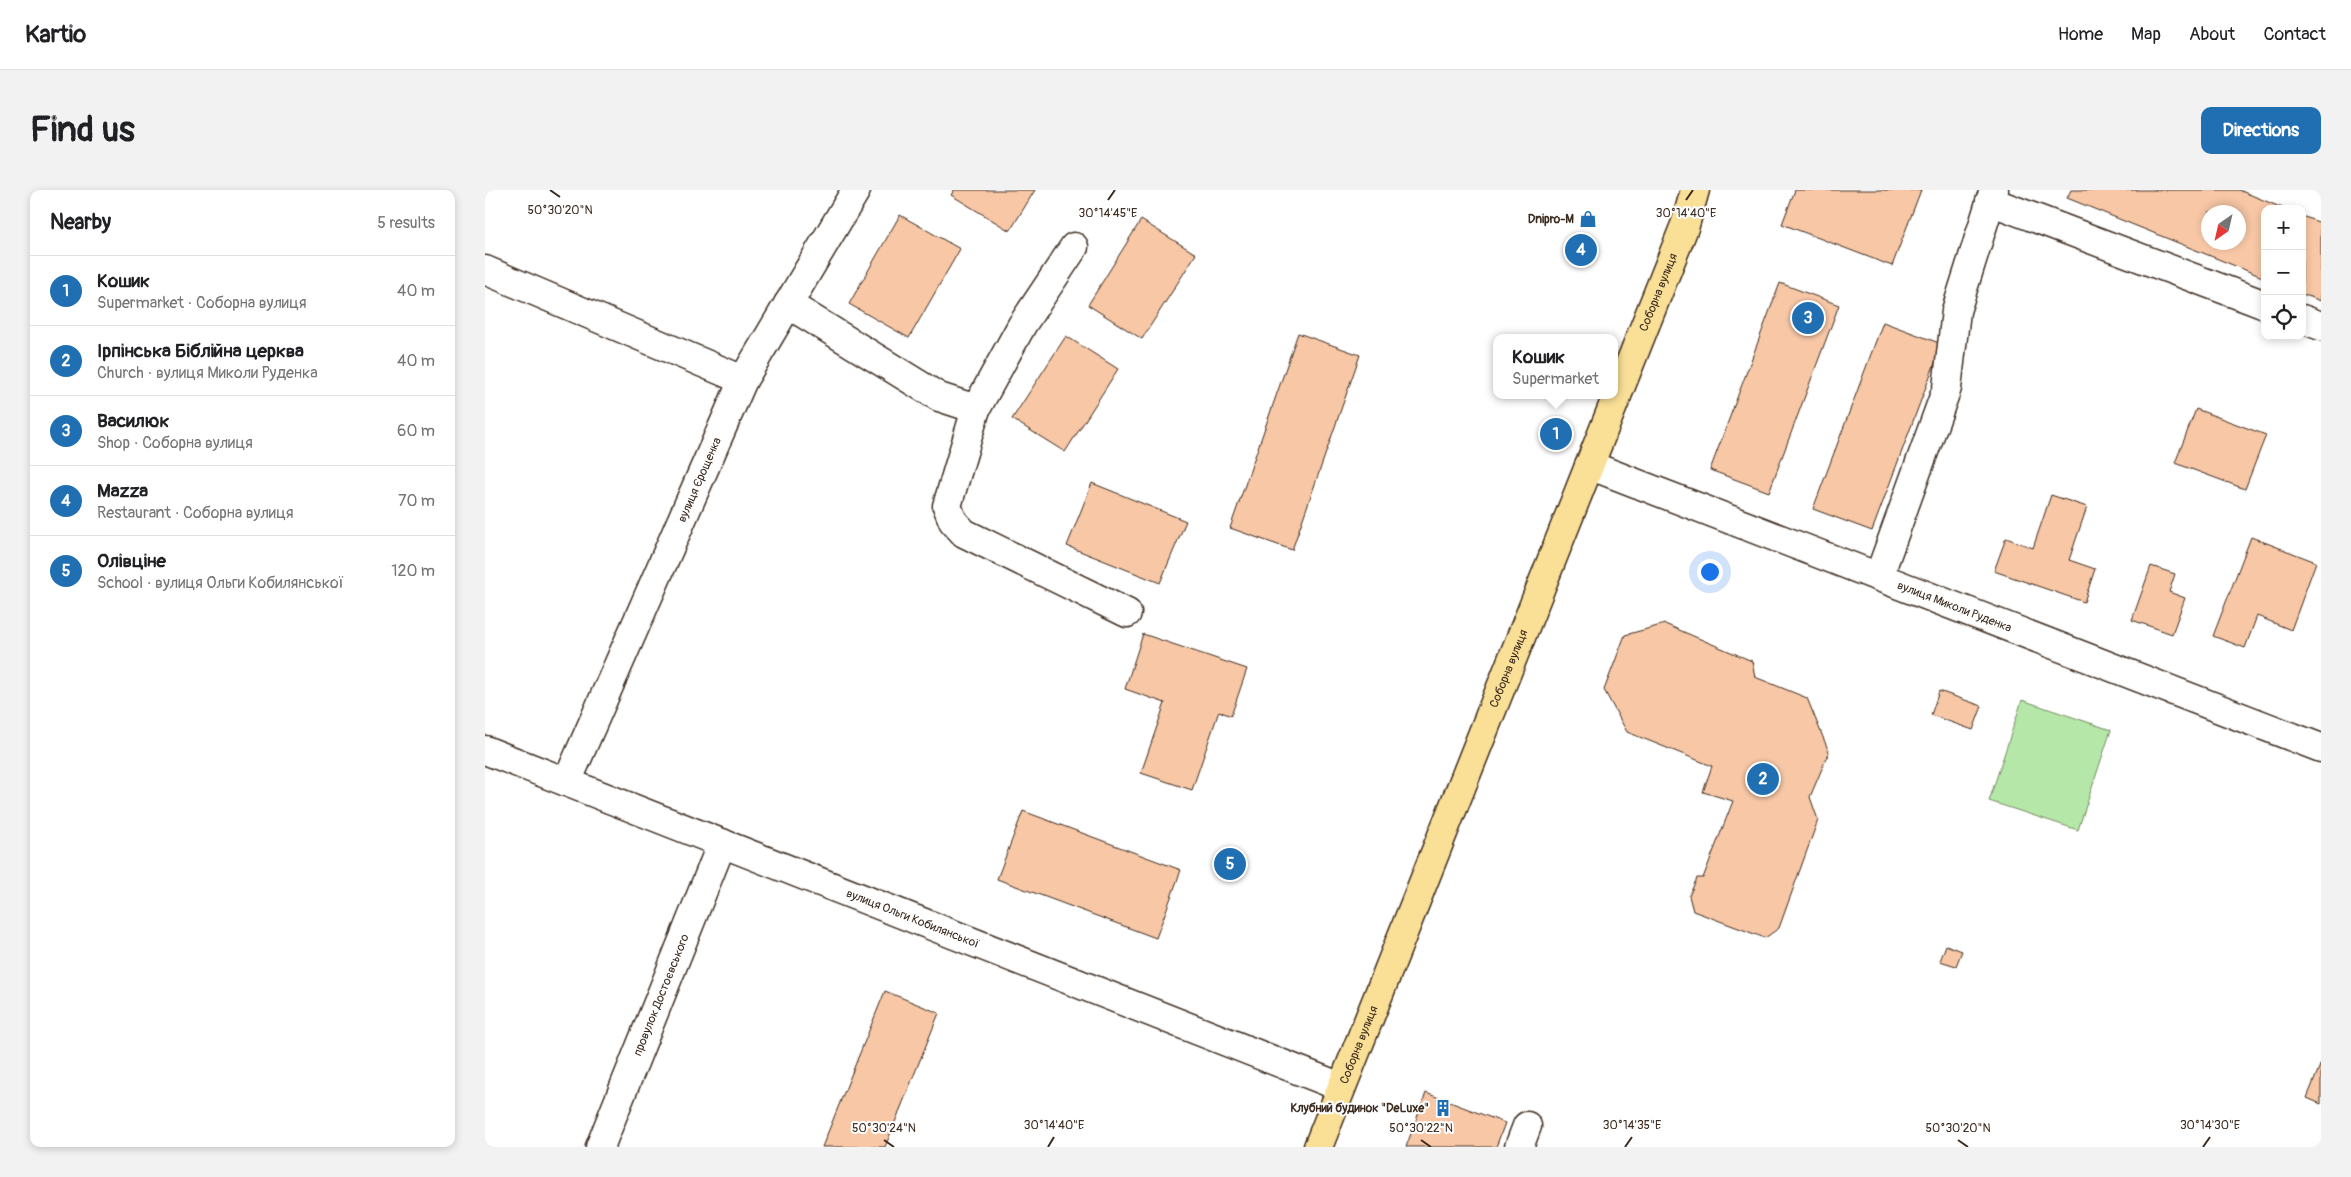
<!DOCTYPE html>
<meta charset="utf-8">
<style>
body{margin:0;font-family:Pangolin,sans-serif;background:#f2f2f2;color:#202124}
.controls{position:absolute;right:15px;top:15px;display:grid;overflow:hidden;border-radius:10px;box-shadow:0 2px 8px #0003}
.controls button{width:45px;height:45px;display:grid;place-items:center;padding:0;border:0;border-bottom:1px solid #e0e0e0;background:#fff;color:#202124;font:25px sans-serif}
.compass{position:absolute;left:1716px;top:15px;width:45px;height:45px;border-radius:50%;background:#fff;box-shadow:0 2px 8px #0003;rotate:214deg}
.you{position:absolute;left:1224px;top:381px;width:18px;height:18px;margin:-12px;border:4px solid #fff;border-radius:50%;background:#1a73e8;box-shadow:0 0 0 8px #1a73e833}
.badge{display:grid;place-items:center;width:32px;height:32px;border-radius:50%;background:#1f6fb2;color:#fff;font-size:16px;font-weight:700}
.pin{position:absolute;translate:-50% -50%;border:2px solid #fff;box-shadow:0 1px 5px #0006}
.popup{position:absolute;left:1008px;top:144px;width:125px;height:65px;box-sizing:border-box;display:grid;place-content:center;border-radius:10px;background:#fff;filter:drop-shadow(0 1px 4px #0005);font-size:16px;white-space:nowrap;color:#757577}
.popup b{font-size:19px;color:#202124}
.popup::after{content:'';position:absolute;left:50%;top:100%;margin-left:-10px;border:10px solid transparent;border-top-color:#fff}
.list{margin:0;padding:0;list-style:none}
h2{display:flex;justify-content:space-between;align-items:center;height:65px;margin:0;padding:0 20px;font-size:21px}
h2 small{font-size:16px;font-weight:400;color:#757577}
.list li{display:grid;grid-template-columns:32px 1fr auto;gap:15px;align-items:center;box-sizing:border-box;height:70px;padding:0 20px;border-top:1px solid #e0e0e0}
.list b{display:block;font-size:19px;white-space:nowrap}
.list p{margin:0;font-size:16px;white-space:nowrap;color:#757577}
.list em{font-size:16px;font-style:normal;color:#757577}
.icon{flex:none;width:28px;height:28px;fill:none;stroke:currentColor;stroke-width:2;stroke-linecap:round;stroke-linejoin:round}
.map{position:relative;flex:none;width:1836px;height:957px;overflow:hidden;border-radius:10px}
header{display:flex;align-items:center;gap:30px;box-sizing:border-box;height:70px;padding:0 25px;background:#fff;border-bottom:1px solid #e0e0e0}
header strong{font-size:24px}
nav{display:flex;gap:28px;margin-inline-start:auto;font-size:18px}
.intro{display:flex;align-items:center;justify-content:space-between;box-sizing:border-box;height:120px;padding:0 30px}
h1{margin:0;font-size:35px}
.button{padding:12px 22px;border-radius:10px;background:#1f6fb2;color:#fff;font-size:18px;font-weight:700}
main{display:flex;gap:30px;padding:0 30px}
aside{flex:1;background:#fff;border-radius:10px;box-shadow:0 2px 8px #0003}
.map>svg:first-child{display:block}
.green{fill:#b5e8a8;stroke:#788963}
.building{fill:#f7c7a6;stroke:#3b2a1e;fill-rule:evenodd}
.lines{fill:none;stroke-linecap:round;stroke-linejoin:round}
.minor-casing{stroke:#3b2a1e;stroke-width:31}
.major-casing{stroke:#3b2a1e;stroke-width:31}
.minor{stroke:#fff;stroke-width:28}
.major{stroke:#fadf96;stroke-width:28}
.ticks{fill:none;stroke:#3b2a1e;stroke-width:2}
.labels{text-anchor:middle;stroke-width:4;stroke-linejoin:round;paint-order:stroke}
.poi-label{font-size:12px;font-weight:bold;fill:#3b2a1e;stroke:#fff;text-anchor:end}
.street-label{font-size:12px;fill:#3b2a1e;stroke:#fff}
.ticks-label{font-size:12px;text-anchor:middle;fill:#3b2a1e;stroke:#fff;stroke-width:4;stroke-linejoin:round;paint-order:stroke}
</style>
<header>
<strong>Kartio</strong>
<nav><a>Home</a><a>Map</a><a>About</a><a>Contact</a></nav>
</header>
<div class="intro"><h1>Find us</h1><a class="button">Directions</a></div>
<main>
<aside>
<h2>Nearby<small>5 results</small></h2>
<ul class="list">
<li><span class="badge">1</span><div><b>Кошик</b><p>Supermarket · Соборна вулиця</p></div><em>40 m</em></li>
<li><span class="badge">2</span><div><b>Ірпінська Біблійна церква</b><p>Church · вулиця Миколи Руденка</p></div><em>40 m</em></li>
<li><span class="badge">3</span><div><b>Василюк</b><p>Shop · Соборна вулиця</p></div><em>60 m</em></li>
<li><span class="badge">4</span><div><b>Mazza</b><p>Restaurant · Соборна вулиця</p></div><em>70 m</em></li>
<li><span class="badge">5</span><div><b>Олівціне</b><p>School · вулиця Ольги Кобилянської</p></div><em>120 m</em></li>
</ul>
</aside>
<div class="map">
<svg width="1836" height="957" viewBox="0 0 1836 957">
<rect width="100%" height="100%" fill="#fff"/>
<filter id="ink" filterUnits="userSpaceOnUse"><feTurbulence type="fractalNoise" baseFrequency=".02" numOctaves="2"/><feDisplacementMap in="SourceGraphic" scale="10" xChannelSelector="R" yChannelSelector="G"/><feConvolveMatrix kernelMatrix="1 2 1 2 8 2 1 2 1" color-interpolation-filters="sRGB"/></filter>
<g filter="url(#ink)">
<!-- green -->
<path class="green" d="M1537,510l89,30 -33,100 -89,-29z"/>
<!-- building -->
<path class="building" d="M469,0h81l-25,41 -59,-36z
M1310,0h126l-29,76 -110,-42z
M1586,0h168l46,19h-20v69l-198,-80zM1724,22h30v30h-30z
M415,25l60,34 -51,89 -60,-34z
M1817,26l19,7v78l-19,-7z
M656,30l55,34 -54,85 -54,-34z
M1295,93l59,22 -70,187 -59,-22z
M1398,132l59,22 -70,187 -59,-22z
M813,143l62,22 -68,195 -62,-22z
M581,146l52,33 -53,83 -53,-33z
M1711,219l70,26 -21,54 -70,-26z
M607,293l94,38 -26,62 -93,-37z
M1566,305l36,12 -18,53 26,9 -11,33 -90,-31 12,-33 27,10z
M1766,347l65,25 -25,68 -34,-14 -12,32 -32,-12z
M1666,376l24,8 -6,18 16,6 -13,36 -40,-14z
M1180,434l87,37 3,16 52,21 22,54 -19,45 8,23 -39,108 -14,10 -72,-27 -4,-15 8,-18h6l30,-77 -30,-9 9,-26 -85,-34 -23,-42 21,-55z
M658,444l104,35 -16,47 -12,-5 -27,79 -51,-17 24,-70 -40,-14z
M1454,501l43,15 -9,24 -42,-15z
M538,621l158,59 -25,68 -159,-59z
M1461,755l16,6 -6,15 -16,-5z
M400,801l54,22 -54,134h-63z
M1836,873v41l-14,-6z
M941,903l79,30 -9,24h-90z"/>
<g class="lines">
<!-- minor casing -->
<g class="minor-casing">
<g id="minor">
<path d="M1505,11l275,104"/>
<path d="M0,80l258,110"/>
<path d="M303,114l151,93 37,12 46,-84 52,-78"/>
<path d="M1817,129l19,7"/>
<path d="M491,219l-29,97 6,15 11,12 163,80"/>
<path id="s1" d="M1104,275l732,283"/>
<path d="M1394,386l68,-188 9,-77 38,-121"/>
<path id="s2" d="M0,560l856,337"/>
<path id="s3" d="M82,592l176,-402 113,-190"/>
<path id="s4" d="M115,957l122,-304"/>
<path d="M1034,957l8,-21"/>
</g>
</g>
<!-- major casing -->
<g class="major-casing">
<g id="major">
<path id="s5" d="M833,957l367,-922 10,-35"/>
</g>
</g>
<!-- minor -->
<use href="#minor" class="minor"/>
<!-- major -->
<use href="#major" class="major"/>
</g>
</g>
<!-- ticks -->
<path class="ticks" d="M65,0l10,7M623,10l7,-10M1201,10l7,-10M399,950l10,7M936,950l10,7M1473,950l10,7M563,957l6,-10M1140,957l7,-10M1718,957l7,-10"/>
<!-- icons -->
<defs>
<g id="shop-bare" transform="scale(1.35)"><path d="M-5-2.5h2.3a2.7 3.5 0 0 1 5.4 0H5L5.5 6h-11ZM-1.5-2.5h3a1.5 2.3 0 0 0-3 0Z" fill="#1f6fb2" stroke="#fff" stroke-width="2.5" paint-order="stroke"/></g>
<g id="building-bare" transform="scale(1.35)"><path d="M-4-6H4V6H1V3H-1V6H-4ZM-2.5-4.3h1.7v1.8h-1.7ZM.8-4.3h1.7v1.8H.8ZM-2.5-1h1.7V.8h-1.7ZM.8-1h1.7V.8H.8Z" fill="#1f6fb2" stroke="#fff" stroke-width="2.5" paint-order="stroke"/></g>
</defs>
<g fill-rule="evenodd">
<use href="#shop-bare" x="1103" y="29"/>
<use href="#building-bare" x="958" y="918"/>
</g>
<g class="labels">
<!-- poi labels -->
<g class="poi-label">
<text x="1089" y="33">Dnipro-M</text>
<text x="944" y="922">Клубний будинок "DeLuxe"</text>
</g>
<!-- street labels -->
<g class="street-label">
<text dy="4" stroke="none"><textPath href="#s5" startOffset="920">Соборна вулиця</textPath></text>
<text dy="4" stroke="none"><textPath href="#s3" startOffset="330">вулиця Єрощенка</textPath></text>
<text dy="4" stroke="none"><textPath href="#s1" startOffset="392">вулиця Миколи Руденка</textPath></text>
<text dy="4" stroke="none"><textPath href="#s5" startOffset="515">Соборна вулиця</textPath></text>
<text dy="4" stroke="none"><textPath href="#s2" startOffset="460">вулиця Ольги Кобилянської</textPath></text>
<text dy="4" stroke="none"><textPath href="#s4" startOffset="164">провулок Достоєвського</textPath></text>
<text dy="4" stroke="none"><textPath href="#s5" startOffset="110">Соборна вулиця</textPath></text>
</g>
</g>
<g class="ticks-label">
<text x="75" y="24">50°30'20"N</text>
<text x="623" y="27">30°14'45"E</text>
<text x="1201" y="27">30°14'40"E</text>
<text x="569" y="939">30°14'40"E</text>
<text x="1147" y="939">30°14'35"E</text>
<text x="1725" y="939">30°14'30"E</text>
<text x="399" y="942">50°30'24"N</text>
<text x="936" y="942">50°30'22"N</text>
<text x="1473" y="942">50°30'20"N</text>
</g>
</svg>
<div class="controls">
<button>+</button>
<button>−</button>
<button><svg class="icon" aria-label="locate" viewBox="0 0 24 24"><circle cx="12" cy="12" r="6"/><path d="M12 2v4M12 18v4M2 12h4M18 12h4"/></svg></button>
</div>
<svg class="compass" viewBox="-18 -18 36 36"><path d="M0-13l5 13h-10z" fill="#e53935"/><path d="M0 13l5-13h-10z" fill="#757577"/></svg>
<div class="you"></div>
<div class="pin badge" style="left:1071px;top:244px">1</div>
<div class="popup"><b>Кошик</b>Supermarket</div>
<div class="pin badge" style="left:1278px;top:589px">2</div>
<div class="pin badge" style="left:1323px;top:128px">3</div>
<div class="pin badge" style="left:1096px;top:60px">4</div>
<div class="pin badge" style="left:745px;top:674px">5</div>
</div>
</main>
